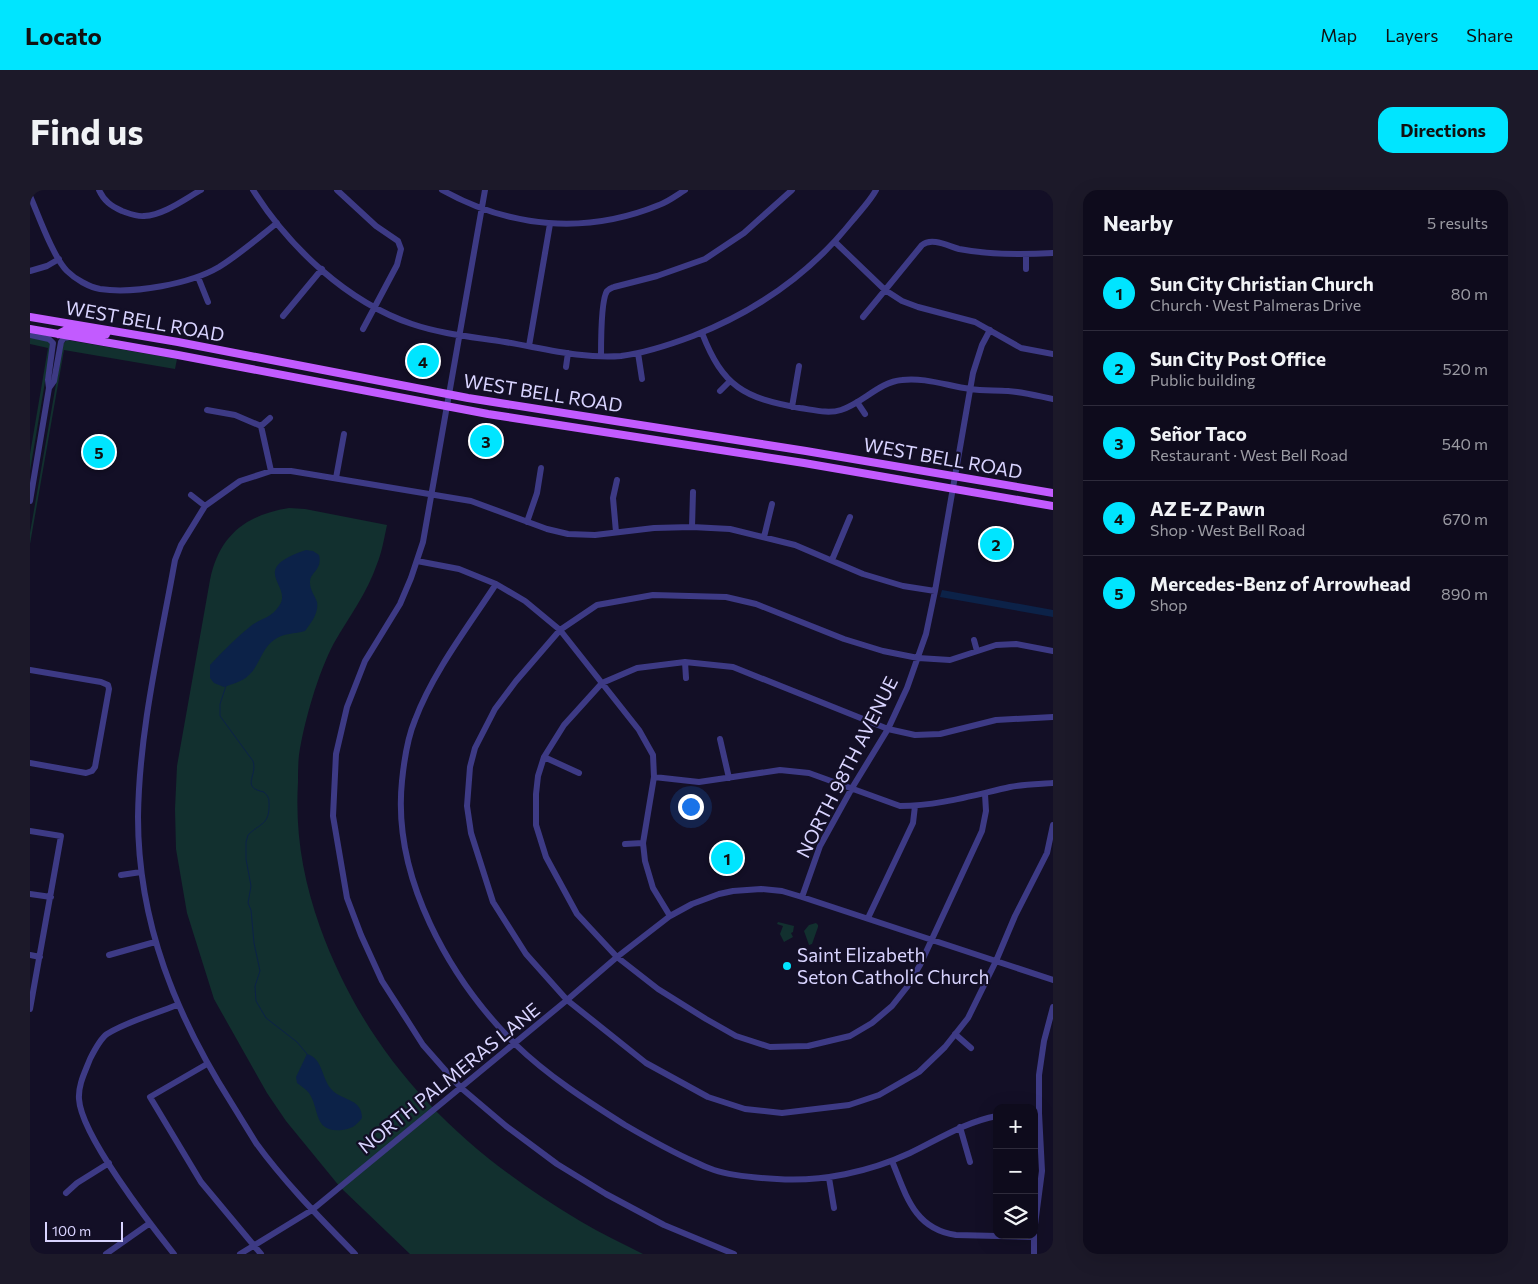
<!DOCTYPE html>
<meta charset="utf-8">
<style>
body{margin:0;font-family:Commissioner,sans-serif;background:#1c1929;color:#f1f3f6}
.controls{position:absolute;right:15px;bottom:15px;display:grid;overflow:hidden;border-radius:10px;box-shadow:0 5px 20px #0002}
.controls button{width:45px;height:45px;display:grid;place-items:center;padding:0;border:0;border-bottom:1px solid #2e2b3b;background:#0e0b1c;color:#f1f3f6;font:25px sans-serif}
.scale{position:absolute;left:15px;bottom:12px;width:78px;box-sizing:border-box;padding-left:5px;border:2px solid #d9d4ff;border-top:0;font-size:14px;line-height:18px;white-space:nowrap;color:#d9d4ff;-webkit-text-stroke:4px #130f26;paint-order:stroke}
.you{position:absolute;left:660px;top:616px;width:18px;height:18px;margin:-12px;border:4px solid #fff;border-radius:50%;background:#1a73e8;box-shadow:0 0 0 8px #1a73e833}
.badge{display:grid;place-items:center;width:32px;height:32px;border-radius:50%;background:#00e5ff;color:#111;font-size:16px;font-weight:700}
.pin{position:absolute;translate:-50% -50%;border:2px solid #fff;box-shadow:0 1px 5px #0006}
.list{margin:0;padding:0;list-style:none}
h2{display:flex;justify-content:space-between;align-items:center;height:65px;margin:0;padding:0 20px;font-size:21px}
h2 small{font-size:16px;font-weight:400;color:#9b9ba3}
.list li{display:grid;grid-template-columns:32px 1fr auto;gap:15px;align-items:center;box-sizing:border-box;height:75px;padding:0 20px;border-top:1px solid #2e2b3b}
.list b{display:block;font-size:19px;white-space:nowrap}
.list p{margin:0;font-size:16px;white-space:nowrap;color:#9b9ba3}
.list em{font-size:16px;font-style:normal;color:#9b9ba3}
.icon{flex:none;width:28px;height:28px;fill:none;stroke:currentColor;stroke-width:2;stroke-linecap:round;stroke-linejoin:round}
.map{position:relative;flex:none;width:1023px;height:1064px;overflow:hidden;border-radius:15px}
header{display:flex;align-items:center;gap:30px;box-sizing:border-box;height:70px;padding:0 25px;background:#00e5ff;color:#111}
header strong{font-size:24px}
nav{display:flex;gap:28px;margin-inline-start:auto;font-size:18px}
.intro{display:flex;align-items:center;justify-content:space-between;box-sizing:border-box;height:120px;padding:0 30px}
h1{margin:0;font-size:35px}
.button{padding:12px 22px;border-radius:15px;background:#00e5ff;color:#111;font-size:18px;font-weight:700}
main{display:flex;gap:30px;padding:0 30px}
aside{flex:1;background:#0e0b1c;border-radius:15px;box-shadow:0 5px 20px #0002}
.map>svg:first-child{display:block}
.green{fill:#12302f}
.water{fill:#0c2248}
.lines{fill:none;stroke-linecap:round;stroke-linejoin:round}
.stream{stroke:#0c2248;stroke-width:1}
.minor{stroke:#3d3a85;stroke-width:6}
.major{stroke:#c25bff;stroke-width:8}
.poi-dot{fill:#00e5ff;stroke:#130f26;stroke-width:2}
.labels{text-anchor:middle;stroke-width:4.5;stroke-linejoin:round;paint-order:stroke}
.street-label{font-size:19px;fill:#d9d4ff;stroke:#130f26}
.poi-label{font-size:19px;fill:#d9d4ff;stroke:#130f26;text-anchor:start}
</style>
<header>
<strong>Locato</strong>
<nav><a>Map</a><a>Layers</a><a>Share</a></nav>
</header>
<div class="intro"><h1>Find us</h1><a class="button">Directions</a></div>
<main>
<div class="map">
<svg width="1023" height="1064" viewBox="0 0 1023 1064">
<rect width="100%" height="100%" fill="#130f26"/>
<!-- green -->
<path class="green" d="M0,147l18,3 3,6 -21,125v-17l18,-106 -18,-4z
M37,150l110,19 -2,10 -111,-19 -34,194v-11l33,-189z
M259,318l16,1 82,16c-3,14 -5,27 -10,39 -10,29 -28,53 -43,79 -16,30 -30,79 -35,112 -1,9 -1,18 -1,27 -3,51 5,97 22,145 48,133 140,223 260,294 20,12 42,22 63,33h-233l-70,-67 -54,-66 -19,-28 -53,-94 -27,-86 -11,-64 -1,-40 2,-43 33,-186c9,-44 35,-65 79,-72z
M748,732l16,4 -1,6 -2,1 2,4 -9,5 -4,-8 3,-8 -6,-2z
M786,733l2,2v2l-6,17 -3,1 -5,-14 5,-6z"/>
<!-- water -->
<path class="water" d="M276,360l7,1 6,4c4,16 -10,17 -9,28 0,7 5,13 7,19 2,11 -6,21 -12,29 -10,3 -22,2 -31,9 -12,8 -15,26 -25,35 -7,7 -17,9 -25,12l-10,-4 -4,-5v-13c13,-14 27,-28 42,-40 10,-7 19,-7 27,-19 15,-21 -33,-36 27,-56z
M912,400l111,20v7l-113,-20z
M277,864c17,5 14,26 26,37 11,10 29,8 29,27 -6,8 -11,11 -20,12 -29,3 -22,-21 -33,-37 -3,-4 -8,-7 -12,-10l-1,-6z"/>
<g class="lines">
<!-- stream -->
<path class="stream" d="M196,496l-6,18v12l33,45c5,15 -13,26 11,31 4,4 5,6 5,11 1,22 -9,20 -21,32l-2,7v17l5,27 -3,17 3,7 3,33 6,28 -5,15 1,15 10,17 31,24 10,12"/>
<!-- minor -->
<path class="minor" d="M69,0c5,11 12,16 23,21 6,2 15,6 22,5 20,-1 41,-17 57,-26
M223,0c36,57 94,112 159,134 29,10 62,13 93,18 37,6 77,17 116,14 25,-3 48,-11 72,-20 64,-25 117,-62 160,-116 8,-10 17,-19 23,-30
M307,0l39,36 22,15 3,8 -4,16 -34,64
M412,0c68,38 144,45 217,15 9,-3 18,-10 26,-15
M455,0l-62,352 -12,36 -11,26 -35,57 -18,46 -11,47 -3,62 14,82 14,37 21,46 27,42 14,22 37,42 46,39 51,38 49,30 58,31 70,29
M0,6c8,18 23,61 37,75 8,8 22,16 33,18 34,5 90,-5 119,-22 21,-13 39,-29 58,-44
M805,52l50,48 17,11 16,6 57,15 46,26 32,6
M996,64v15
M0,81l17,-5 12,-7
M168,87l10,25
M253,126l39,-47
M833,127l59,-72c10,-8 26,1 37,4 31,6 62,6 94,4
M672,143c21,54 42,65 98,75 14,2 28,6 41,2 22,-7 38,-28 61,-30 22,-3 46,6 68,9 13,2 25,1 38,2 15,1 30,5 45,8
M0,145l19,4 4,4 -5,37 1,8
M499,156l21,-122
M608,163l4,26
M571,166c0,-12 0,-56 6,-65 3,-3 4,-3 7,-4l43,-11 48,-17 39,-26 48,-43
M536,177l2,-14
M690,201l10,-10
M827,212l8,12
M762,217l7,-41
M177,220l28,5 26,11 10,45
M231,236l9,-8
M306,288l8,-44
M161,305l14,11
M0,311l19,-113 5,-7 7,-39 3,-4 6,-1
M497,332l10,-29 4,-25
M662,337l1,-35
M586,342l-3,-34 4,-18
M734,347l8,-33
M802,370l18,-43
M387,371l42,8 37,15 29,17 35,29 79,100 14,25 1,22 -11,66 2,18 8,27 17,28
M466,394c-28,43 -63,88 -81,136 -8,19 -11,41 -13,61 -10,96 47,197 113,263 33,32 72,57 110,81 24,14 45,26 70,37 6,3 13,6 19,8 18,6 44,8 63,9 45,3 92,-7 133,-26 29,-14 55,-31 87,-37
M944,450l3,11
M1023,461l-37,-7 -20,1 -46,15 -32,-2 -35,-7 -39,-12 -88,-35 -30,-7 -73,-2 -56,10 -37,25 -44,51 -21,28 -20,39 -5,19 -3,39 4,27 22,69 33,52 41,46 79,63 62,34 37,12 37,4 67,-8 30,-10 40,-23 26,-25 23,-29 28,-57 19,-45 32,-63 6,-28
M655,472l1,16
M0,480l71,12 7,3 1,4 -14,78 -3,4 -6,2 -56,-10
M690,549l9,39
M514,567l35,16
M624,587l45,5 81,-12 29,3 91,33c37,0 74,-11 110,-19 14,-3 29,-3 43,-4
M955,604l1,17 -4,20 -62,134 -13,22 -15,19 -20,17 -22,13 -42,10 -38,1 -34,-11 -30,-17 -48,-30 -41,-32 -40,-43 -31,-57 -10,-32v-31l2,-18 6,-19 20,-32 38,-42 35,-15 48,-6 48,5 155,62 27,6 25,-1 56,-14 57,-3
M0,641l31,5 -31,173
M595,654l18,-1
M91,685l20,-3
M0,704l21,3
M772,707l18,-51 32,-58 36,-59 19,-41 19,-54 9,-43 38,-218 9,-28 8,-15
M838,728l45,-95 2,-17
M0,765l10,2
M79,765l46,-13
M925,844l16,14
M177,874l-57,33 51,85 60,72
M930,937l10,35
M862,971c14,34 22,68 64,74l78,2
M799,988l5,30
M36,1003l11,-10 32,-20
M1004,1042l8,-61 -3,-58v-38l5,-34 9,-34
M76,1064l44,-31
M144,1064c-24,-30 -93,-119 -95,-155 -1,-14 6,-27 11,-40 4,-8 10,-20 17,-25 21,-13 48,-20 70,-29
M210,1064l72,-44 255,-210 50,-43 53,-41 22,-12 27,-10 14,-3 28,-2 21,2 20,6 251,83
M325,1064c-34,-35 -70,-71 -99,-111 -8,-13 -16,-26 -24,-39 -56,-88 -94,-181 -94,-287 1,-86 22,-173 37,-257l6,-15 24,-39 35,-25 31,-10h20l180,30 76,28 21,5 27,1 59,-7 38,-1 38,2 65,16 68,29 40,12 32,5
M1004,1064v-19"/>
<!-- major -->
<path class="major" d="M0,127l148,25 290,56 338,53 247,42
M0,139l148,26 310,59 316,49 249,43
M28,144l8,-4 40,4"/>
</g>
<!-- markers -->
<circle class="poi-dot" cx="757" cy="776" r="5"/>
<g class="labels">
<!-- street labels -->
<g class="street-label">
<text transform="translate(115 131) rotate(10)" y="7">WEST BELL ROAD</text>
<text transform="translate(513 203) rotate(9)" y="7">WEST BELL ROAD</text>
<text transform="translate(913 268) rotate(10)" y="7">WEST BELL ROAD</text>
<text transform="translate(817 577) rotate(-63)" y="7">NORTH 98TH AVENUE</text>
<text transform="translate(419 888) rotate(-39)" y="7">NORTH PALMERAS LANE</text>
</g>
<!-- poi labels -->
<g class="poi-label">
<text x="767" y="772">Saint Elizabeth<tspan x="767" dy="22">Seton Catholic Church</tspan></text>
</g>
</g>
</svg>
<div class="controls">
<button>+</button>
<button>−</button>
<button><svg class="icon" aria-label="layers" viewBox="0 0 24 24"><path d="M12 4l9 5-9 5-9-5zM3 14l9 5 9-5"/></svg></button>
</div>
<div class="scale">100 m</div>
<div class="you"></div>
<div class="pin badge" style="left:697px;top:668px">1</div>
<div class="pin badge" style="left:966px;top:354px">2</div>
<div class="pin badge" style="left:456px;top:251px">3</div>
<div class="pin badge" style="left:393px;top:171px">4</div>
<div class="pin badge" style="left:69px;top:262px">5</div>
</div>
<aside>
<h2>Nearby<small>5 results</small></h2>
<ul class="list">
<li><span class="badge">1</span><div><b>Sun City Christian Church</b><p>Church · West Palmeras Drive</p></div><em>80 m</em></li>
<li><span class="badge">2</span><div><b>Sun City Post Office</b><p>Public building</p></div><em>520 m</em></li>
<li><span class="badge">3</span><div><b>Señor Taco</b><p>Restaurant · West Bell Road</p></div><em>540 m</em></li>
<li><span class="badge">4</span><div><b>AZ E-Z Pawn</b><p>Shop · West Bell Road</p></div><em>670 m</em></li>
<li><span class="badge">5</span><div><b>Mercedes-Benz of Arrowhead</b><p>Shop</p></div><em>890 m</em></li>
</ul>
</aside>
</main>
